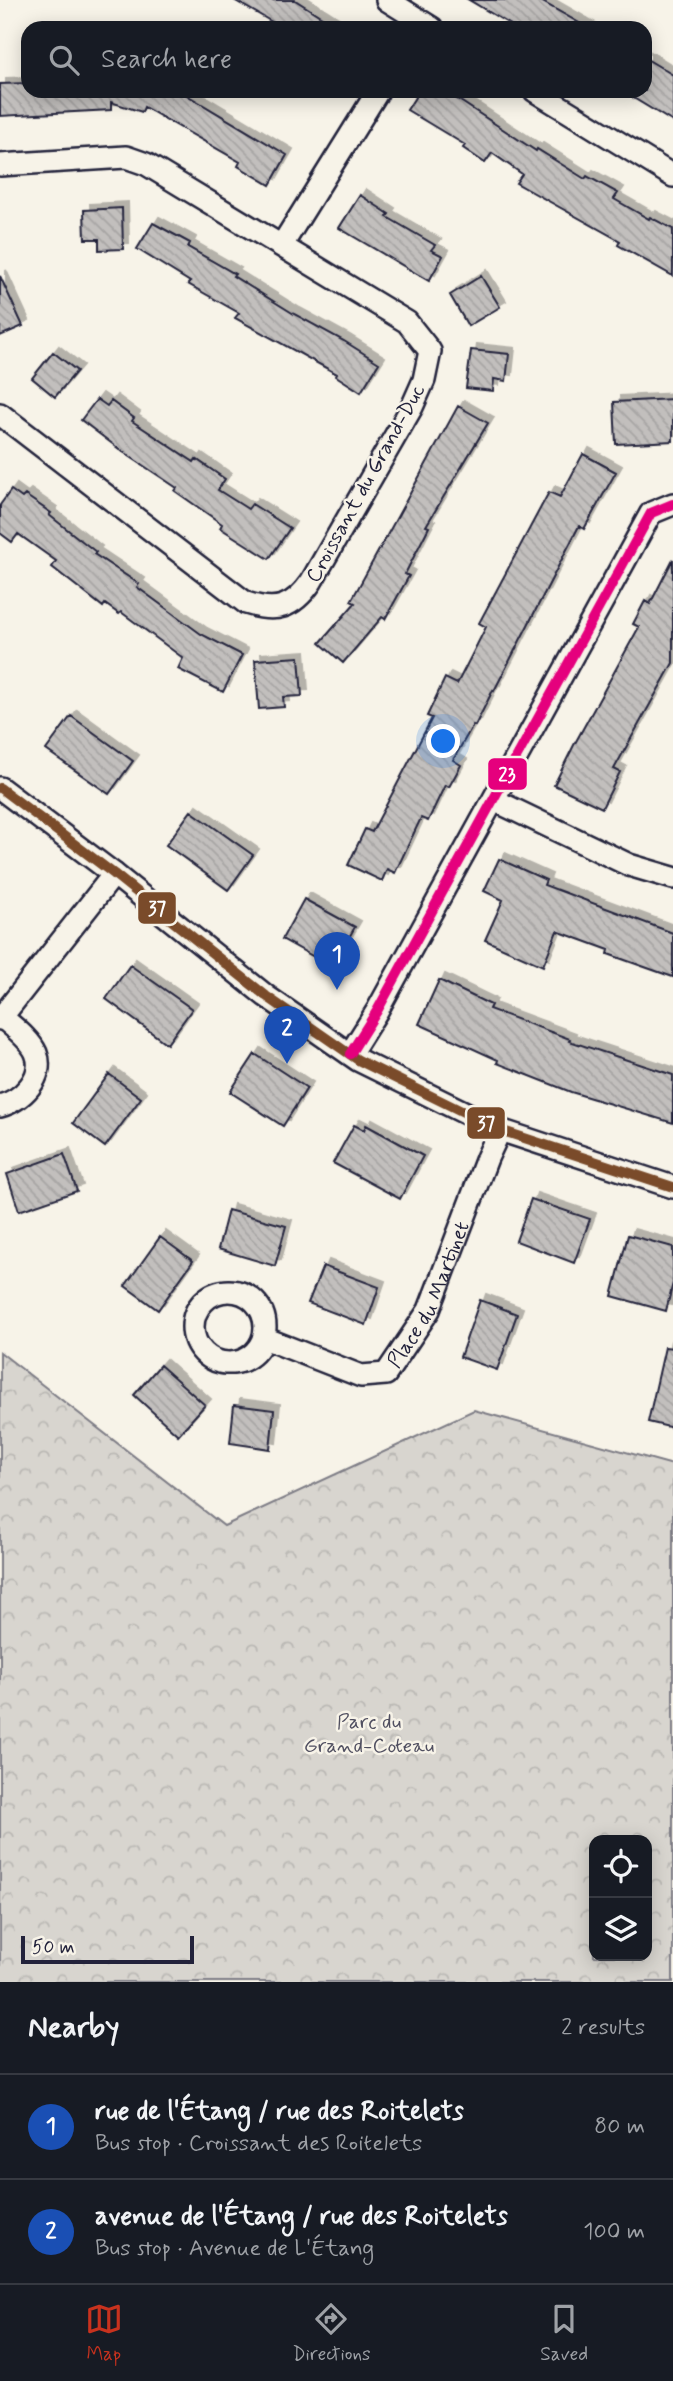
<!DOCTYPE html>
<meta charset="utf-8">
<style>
body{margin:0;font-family:Mynerve,sans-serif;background:#242831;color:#f1f3f6}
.controls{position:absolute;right:21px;bottom:21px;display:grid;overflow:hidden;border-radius:14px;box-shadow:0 4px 18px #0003}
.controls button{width:63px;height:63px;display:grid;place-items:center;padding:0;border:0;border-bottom:2px solid #363941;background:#171b24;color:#f1f3f6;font:35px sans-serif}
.scale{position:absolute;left:21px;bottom:18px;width:173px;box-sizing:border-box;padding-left:7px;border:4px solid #22223b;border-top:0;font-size:19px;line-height:24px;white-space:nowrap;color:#22223b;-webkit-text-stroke:5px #f7f3e8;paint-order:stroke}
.you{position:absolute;left:444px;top:742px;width:24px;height:24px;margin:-18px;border:5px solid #fff;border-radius:50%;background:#1a73e8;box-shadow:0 0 0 10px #1a73e833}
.badge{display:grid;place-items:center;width:46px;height:46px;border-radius:50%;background:#c8321e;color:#fff;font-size:23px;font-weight:700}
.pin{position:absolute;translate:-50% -58px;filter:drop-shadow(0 2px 4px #0008)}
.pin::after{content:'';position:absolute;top:37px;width:24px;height:21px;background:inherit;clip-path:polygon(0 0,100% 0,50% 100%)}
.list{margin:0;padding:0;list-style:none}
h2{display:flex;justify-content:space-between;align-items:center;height:91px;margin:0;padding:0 28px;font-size:30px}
h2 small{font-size:23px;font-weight:400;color:#9ea1a6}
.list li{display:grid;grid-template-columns:46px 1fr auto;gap:21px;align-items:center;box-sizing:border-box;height:105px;padding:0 28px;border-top:2px solid #363941}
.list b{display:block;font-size:26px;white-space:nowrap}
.list p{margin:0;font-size:23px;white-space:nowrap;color:#9ea1a6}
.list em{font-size:23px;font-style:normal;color:#9ea1a6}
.icon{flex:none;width:38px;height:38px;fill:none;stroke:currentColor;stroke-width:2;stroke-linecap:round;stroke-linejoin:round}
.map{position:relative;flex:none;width:673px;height:1982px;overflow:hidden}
.search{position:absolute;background:#171b24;box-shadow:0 4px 18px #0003;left:21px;right:21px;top:21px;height:77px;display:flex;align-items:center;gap:18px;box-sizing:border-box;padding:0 24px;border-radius:21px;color:#9ea1a6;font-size:26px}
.sheet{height:301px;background:#171b24}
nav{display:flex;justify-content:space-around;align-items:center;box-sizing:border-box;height:98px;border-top:2px solid #363941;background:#171b24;font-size:19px;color:#9ea1a6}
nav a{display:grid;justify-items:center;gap:4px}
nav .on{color:#c8321e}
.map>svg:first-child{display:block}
.park{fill:url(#park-crowns);stroke:#7d7c85;stroke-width:2;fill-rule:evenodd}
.building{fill:url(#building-back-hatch);stroke:#22223b;stroke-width:2;filter:url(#shadow)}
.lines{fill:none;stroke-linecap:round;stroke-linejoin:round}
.minor-casing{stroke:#22223b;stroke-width:26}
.minor{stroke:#f7f3e8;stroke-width:21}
.bus-1-casing{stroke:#f7f3e8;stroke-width:16}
.bus-2-casing{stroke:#f7f3e8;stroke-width:16}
.bus-1{stroke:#7a4b2a;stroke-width:10}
.bus-2{stroke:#e5007d;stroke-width:10}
.labels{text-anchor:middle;stroke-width:5;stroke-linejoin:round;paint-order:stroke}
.street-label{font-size:21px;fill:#22223b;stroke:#f7f3e8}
.park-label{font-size:21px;fill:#504f60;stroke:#f7f3e8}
.line-badge{stroke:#f7f3e8;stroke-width:2.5}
.badge-label{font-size:19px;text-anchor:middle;font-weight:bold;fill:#fff}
</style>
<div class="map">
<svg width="673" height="1982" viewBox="0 0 673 1982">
<defs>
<pattern id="park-crowns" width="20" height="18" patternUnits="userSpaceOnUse" patternTransform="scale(1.75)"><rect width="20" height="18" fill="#d8d5cf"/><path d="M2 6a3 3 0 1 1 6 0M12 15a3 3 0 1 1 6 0" fill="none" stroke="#b9b7b3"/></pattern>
<pattern id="building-back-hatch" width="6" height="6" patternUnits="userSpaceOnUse" patternTransform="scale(1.75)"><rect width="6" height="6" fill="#c2bfbd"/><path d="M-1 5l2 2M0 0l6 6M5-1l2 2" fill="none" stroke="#a6a4a3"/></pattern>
<filter id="shadow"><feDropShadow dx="6" dy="-6" stdDeviation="0" flood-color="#0004"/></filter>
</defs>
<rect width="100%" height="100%" fill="#f7f3e8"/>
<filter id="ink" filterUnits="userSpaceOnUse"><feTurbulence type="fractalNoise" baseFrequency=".0143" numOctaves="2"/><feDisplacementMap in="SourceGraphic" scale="14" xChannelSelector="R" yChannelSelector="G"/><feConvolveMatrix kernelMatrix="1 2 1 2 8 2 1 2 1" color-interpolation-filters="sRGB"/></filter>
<g filter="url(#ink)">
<!-- park -->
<path class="park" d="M0,1352l224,174 250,-116 199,55v517h-673zM594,1840h53v116h-53z"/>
<!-- building -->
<path class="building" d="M234,0h61l44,28h-71l4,-6z
M469,0h70l49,28h-72z
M645,58l28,17v47l-51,-31h23z
M28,83v8h152l107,64 -17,30 -32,-19 2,-4 -96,-55 -2,5 -31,-10v8l-111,6v-32z
M419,91h26l91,60 1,-2 48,30 2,-3 31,17 -4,6 35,20 1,-2 23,12v47l-55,-31 2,-4 -104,-58 6,-9 -30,-21 -7,10 -22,-15 2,-3 -58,-35z
M360,195l29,19 -2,3 48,28 -4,5 12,6 -14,25 -90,-53z
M122,208l1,41 -24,1v-11h-14l-1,-29z
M153,223l37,20 -2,4 47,27 -2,2 61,38 50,27 35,22 -18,29 -25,-16 1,-2 -102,-56 4,-5 -51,-29 2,-2 -53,-33z
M0,276l23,50 -23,10z
M481,276l19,31 -32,19 -18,-31z
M471,350l38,4 -3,27 -12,-2 -1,12 -27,-3z
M53,352l24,19 -22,26 -23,-19z
M97,399l10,7 4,-5 23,17 -2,3 62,41 2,-3 29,20 -7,11 30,19 4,-5 38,24 -21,31 -49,-31 2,-4 -47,-33 2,-3 -54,-36 -42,-32z
M673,399v42l-57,3 -2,-42z
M458,406l30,17 -62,103 3,1 -24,47 4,2 -24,43 -3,-2 -39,46 -23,-20 35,-40 -4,-2z
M583,454l33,18 -32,57 -5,-3 -85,165 -1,-1 -18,36 -2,-1 -20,35 8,5 -12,22 -4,-2 -17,36 -7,-3 -26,55 -8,-4 -5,12 -34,-16 17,-36 7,3 60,-114 -5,-2 18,-38 12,6 29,-57 -7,-4 70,-131 11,5z
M11,490l11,8 3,-3 26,18 -2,2 47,37 -2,2 45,30 -2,3 64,47 41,21 -19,37 -45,-23 5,-11 -62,-46 -2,2 -14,-10 -2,3 -51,-40 4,-6 -38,-27 -6,8 -12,-9v-28z
M673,559v104l-59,106 6,3 -18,36 -48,-23 20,-40 65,-118 -6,-3 12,-23 5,3z
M299,657l3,39 -19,1 1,10 -25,2 -4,-49z
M71,716l62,45 -24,33 -63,-44z
M191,811l62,44 -25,35 -62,-45z
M499,859l47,21 -2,5 129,48v44l-65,-23 1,-4 -52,-19 -14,35 -58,-26 18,-40 -19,-9z
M304,899l51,28 -23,40 -50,-28z
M130,965l62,44 -25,35 -61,-45z
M439,980l52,25 -2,4 81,30 -1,2 104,34v48l-102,-31 -74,-29 1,-3 -79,-36z
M255,1054l52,34 -24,38 -53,-34z
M109,1074l32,24 -36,49 -32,-24z
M354,1125l10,5 2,-5 57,31 -23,43 -67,-36z
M64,1154l13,37 -58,20 -12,-37z
M531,1199l59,20 -16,44 -58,-22z
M228,1210l58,16 -11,40 -57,-17z
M628,1235l45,12v36l-7,28 -54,-15z
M160,1237l33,24 -35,49 -33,-24z
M323,1266l56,21 -13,38 -58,-22z
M480,1300l37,14 -20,56 -37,-13z
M665,1347l8,1v80l-25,-6z
M160,1365l45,40 -27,30 -44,-40z
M234,1405l40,5 -4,39 -40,-6z"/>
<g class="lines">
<!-- minor casing -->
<g class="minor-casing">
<g id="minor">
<path d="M387,0l45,28"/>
<path d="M535,91l138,85"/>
<path d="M0,165l126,-8 20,7 261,158 23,29 -6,29 -12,27 -101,175c-18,26 -35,31 -65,21l-246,-189"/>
<path d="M282,245l96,-154"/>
<path d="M0,788l114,86 152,122 92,64 142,70 173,57"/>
<path d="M494,800l135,65 44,13"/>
<path d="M0,1019l114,-145"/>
<path d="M350,1054l27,-43 274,-498 22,-9"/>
<path d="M0,1106c21,-5 46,-29 36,-53 -6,-14 -23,-26 -34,-36"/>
<circle cx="229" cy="1327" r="36"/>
<path id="s1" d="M264,1338l97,38 25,-2 43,-64 58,-152 13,-28"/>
</g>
</g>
<!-- minor -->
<use href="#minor" class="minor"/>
<!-- bus-1 casing -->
<g class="bus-1-casing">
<path id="bus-1" d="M0,788l114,86 152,122 92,64 142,70 173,57"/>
</g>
<!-- bus-2 casing -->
<g class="bus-2-casing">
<path id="bus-2" d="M350,1054l27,-43 274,-498 22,-9"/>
</g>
<!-- bus-1 -->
<use href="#bus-1" class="bus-1"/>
<!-- bus-2 -->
<use href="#bus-2" class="bus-2"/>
</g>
</g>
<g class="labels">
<!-- street labels -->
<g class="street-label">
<text transform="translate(365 483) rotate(-61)" y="7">Croissant du Grand-Duc</text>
<text dy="7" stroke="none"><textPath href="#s1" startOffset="220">Place du Martinet</textPath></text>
</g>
<!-- park labels -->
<g class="park-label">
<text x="369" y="1728">Parc du<tspan x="369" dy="24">Grand-Coteau</tspan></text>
</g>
</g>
<g class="line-badge">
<rect x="487" y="757" width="41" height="34" rx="7" fill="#e5007d"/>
<rect x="137" y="891" width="40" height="34" rx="7" fill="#7a4b2a"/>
<rect x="466" y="1106" width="40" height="34" rx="7" fill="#7a4b2a"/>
</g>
<g class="badge-label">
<text x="507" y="781">23</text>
<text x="157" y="915">37</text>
<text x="486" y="1130">37</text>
</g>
</svg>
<div class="controls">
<button><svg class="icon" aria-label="locate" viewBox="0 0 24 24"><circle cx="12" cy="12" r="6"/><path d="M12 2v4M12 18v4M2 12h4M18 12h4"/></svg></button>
<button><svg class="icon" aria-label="layers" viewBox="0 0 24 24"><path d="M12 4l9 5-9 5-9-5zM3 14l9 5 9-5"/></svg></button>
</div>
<div class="scale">50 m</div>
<div class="you"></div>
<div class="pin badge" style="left:337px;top:990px;background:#1a4fb4">1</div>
<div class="pin badge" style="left:287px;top:1064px;background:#1a4fb4">2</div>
<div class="search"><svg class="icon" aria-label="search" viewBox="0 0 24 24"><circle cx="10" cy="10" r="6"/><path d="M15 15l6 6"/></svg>Search here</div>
</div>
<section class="sheet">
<h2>Nearby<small>2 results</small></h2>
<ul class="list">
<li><span class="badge" style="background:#1a4fb4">1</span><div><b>rue de l'Étang / rue des Roitelets</b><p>Bus stop · Croissant des Roitelets</p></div><em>80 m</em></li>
<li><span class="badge" style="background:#1a4fb4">2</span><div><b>avenue de l'Étang / rue des Roitelets</b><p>Bus stop · Avenue de L'Étang</p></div><em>100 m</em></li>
</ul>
</section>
<nav>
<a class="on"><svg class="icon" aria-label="map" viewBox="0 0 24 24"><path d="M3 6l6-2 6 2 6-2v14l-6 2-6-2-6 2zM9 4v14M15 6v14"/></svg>Map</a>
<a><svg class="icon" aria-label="directions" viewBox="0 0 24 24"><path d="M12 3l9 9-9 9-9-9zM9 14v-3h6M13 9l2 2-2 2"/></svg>Directions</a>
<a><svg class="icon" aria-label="saved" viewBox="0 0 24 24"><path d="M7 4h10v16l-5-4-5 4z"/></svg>Saved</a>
</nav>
